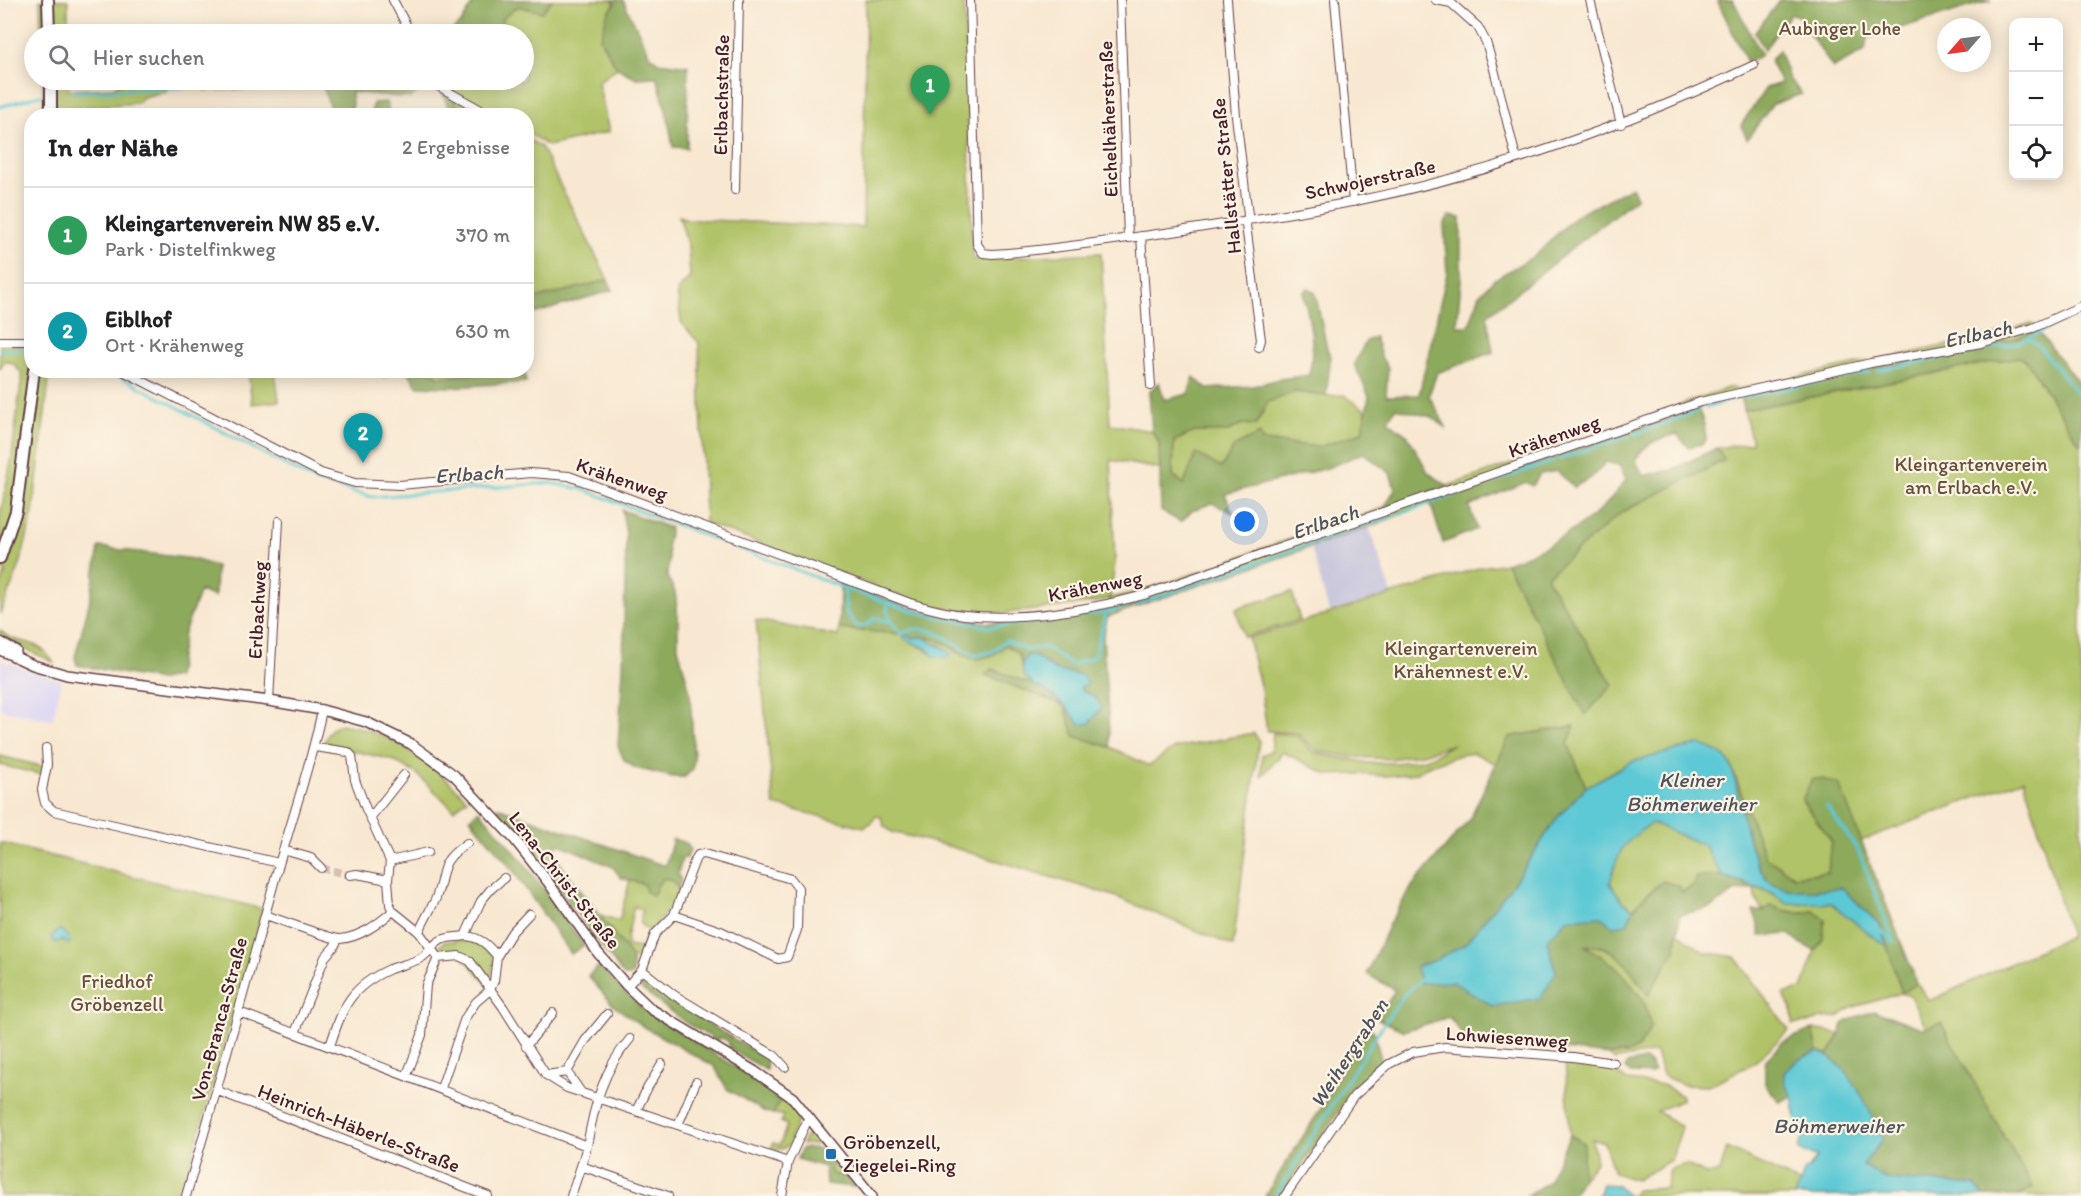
<!DOCTYPE html>
<html lang="de">
<meta charset="utf-8">
<style>
body{margin:0;font-family:Itim,sans-serif;background:#f6f6f6;color:#202124}
.controls{position:absolute;right:18px;top:18px;display:grid;overflow:hidden;border-radius:12px;box-shadow:0 3px 15px #0003}
.controls button{width:54px;height:54px;display:grid;place-items:center;padding:0;border:0;border-bottom:2px solid #e0e0e0;background:#fff;color:#202124;font:30px sans-serif}
.compass{position:absolute;left:1937px;top:18px;width:54px;height:54px;border-radius:50%;background:#fff;box-shadow:0 3px 15px #0003;rotate:242deg}
.you{position:absolute;left:1245px;top:522px;width:21px;height:21px;margin:-15px;border:4px solid #fff;border-radius:50%;background:#1a73e8;box-shadow:0 0 0 9px #1a73e833}
.badge{display:grid;place-items:center;width:39px;height:39px;border-radius:50%;background:#ea580c;color:#fff;font-size:20px;font-weight:700}
.pin{position:absolute;translate:-50% -50px;filter:drop-shadow(0 2px 3px #0008)}
.pin::after{content:'';position:absolute;top:32px;width:21px;height:18px;background:inherit;clip-path:polygon(0 0,100% 0,50% 100%)}
.list{margin:0;padding:0;list-style:none}
h2{display:flex;justify-content:space-between;align-items:center;height:78px;margin:0;padding:0 24px;font-size:26px}
h2 small{font-size:20px;font-weight:400;color:#757577}
.list li{display:grid;grid-template-columns:39px 1fr auto;gap:18px;align-items:center;box-sizing:border-box;height:96px;padding:0 24px;border-top:2px solid #e0e0e0}
.list b{display:block;font-size:22px;white-space:nowrap}
.list p{margin:0;font-size:20px;white-space:nowrap;color:#757577}
.list em{font-size:20px;font-style:normal;color:#757577}
.icon{flex:none;width:33px;height:33px;fill:none;stroke:currentColor;stroke-width:2;stroke-linecap:round;stroke-linejoin:round}
.map{position:relative;flex:none;width:2081px;height:1196px;overflow:hidden}
.search{position:absolute;background:#fff;box-shadow:0 3px 15px #0003;left:24px;top:24px;width:510px;height:66px;display:flex;align-items:center;gap:15px;box-sizing:border-box;padding:0 21px;border-radius:33px;color:#757577;font-size:22px}
.panel{position:absolute;background:#fff;box-shadow:0 3px 15px #0003;left:24px;top:108px;width:510px;height:270px;border-radius:24px}
.map>svg:first-child{display:block}
.built{fill:#dcd5f6}
.industrial{fill:#c2c1dc}
.green{fill:#b0c367;stroke:#7d7149;stroke-width:1.5}
.forest{fill:#8ca95c;stroke:#6b6444;stroke-width:1.5}
.water{fill:#5dc9d5;stroke:#547480;stroke-width:1.5}
.lines{fill:none;stroke-linecap:round;stroke-linejoin:round}
.stream{stroke:#5dc9d5;stroke-width:3}
.minor-tunnel{stroke:#d5c0b0;stroke-width:8;stroke-dasharray:8 4;stroke-linecap:butt}
.minor-casing{stroke:#643d44;stroke-width:10}
.tertiary-casing{stroke:#643d44;stroke-width:12}
.secondary-casing{stroke:#643d44;stroke-width:14}
.minor{stroke:#fff;stroke-width:8}
.tertiary{stroke:#fff;stroke-width:9}
.secondary{stroke:#fff;stroke-width:10}
.poi-dot{fill:#1f6fb2;stroke:#fcf5e5;stroke-width:2}
.labels{text-anchor:middle;stroke-width:4.5;stroke-linejoin:round;paint-order:stroke}
.park-label{font-size:20px;fill:#69503d;stroke:#fcf5e5}
.street-label{font-size:20px;fill:#4a1f2b;stroke:#fcf5e5}
.poi-label{font-size:20px;fill:#4a1f2b;stroke:#fcf5e5;text-anchor:start}
.water-label{font-size:21px;font-style:italic;fill:#50525e;stroke:#fcf5e5}
</style>
<div class="map">
<svg width="2081" height="1196" viewBox="0 0 2081 1196">
<rect width="100%" height="100%" fill="#fcf5e5"/>
<filter id="ink" filterUnits="userSpaceOnUse"><feTurbulence type="fractalNoise" baseFrequency=".0167" numOctaves="2"/><feDisplacementMap in="SourceGraphic" scale="12" xChannelSelector="R" yChannelSelector="G"/><feConvolveMatrix kernelMatrix="1 2 1 2 8 2 1 2 1" color-interpolation-filters="sRGB"/></filter>
<filter id="wash" filterUnits="userSpaceOnUse"><feTurbulence type="fractalNoise" baseFrequency=".008" numOctaves="4" result="noise"/><feDisplacementMap in="SourceGraphic" scale="24" xChannelSelector="R" yChannelSelector="G"/><feGaussianBlur stdDeviation="1.35" result="paint"/><feColorMatrix in="noise" values="0 0 0 0 0 0 0 0 0 0 0 0 0 0 0 0 0 1.4 0 .05"/><feComposite in="paint" operator="in"/></filter>
<g filter="url(#wash)">
<rect width="100%" height="100%" fill="#f8e8d1"/>
<!-- built -->
<path class="built" d="M0,660l62,21 -10,39 -52,-11z"/>
<!-- industrial -->
<path class="industrial" d="M1369,527l23,67 -63,18 -18,-65z"/>
<!-- green -->
<path class="green" d="M40,0h28v34h-27z
M552,0h61l2,4 -8,11 -7,24 17,29 -19,14 11,50 -61,14 -21,-14 -1,-16 -27,-1 -50,-25 18,-10h57v-46h-20l-2,-15 16,-13 24,6z
M866,0h98l9,259 128,-6 9,171 42,7 7,11 1,27 -49,-9 4,103 -5,35c59,-11 115,-38 172,-56 150,-49 298,-102 446,-154l11,1 252,-53 41,-13 5,7 -22,8 -32,9 -244,48 -34,10 -232,80 -104,42 -257,88 -5,3 3,-20c-14,6 -32,6 -46,8 -59,9 -95,11 -153,-6l-206,-77 -6,-180 -18,-21 -4,-31 13,-14 -2,-31 -9,-30 8,3 176,8z
M43,80h25v10l45,-2 13,-8h12l28,6v6l-23,5 -5,6 -71,5v7h-23z
M206,80h40l4,3v6l-46,1 -1,-5z
M452,96l34,19h-24z
M526,138l15,9 67,133 -81,21z
M31,332l1,38 18,1 -17,141 -13,53 -20,49v-26l6,-17 -6,-3v-53l11,-52 11,-89 -8,-10 -9,-3 -5,8v-24h29v-9z
M2018,357l9,4 54,85v750h-64l15,-9 -91,-164 -15,5 -16,-32 -9,-3 -50,15 -13,9 -17,1 -14,5 -14,1 -1,-14 -9,-16 19,-5 13,-38 8,-12 -10,-28c-15,3 -28,1 -42,-5l-8,5 -8,-13 -1,-10 15,3 18,12h44l41,33 15,10 15,46 15,-9 12,18 141,-65 -46,-157 -163,62 -59,-41 29,40 -3,32 -34,4 -29,-18 -35,-95 -99,-1 -45,25 -18,-43 6,-18 -65,11 -13,27 -22,-11 -15,2 -34,12 -8,6 -31,3 -29,-2 -29,1 -45,-23 -22,25 1,-22 9,-4 2,-18 23,2 19,18 54,10h26l27,-3 11,-4 20,-12 -27,9 -35,6 -37,-2 -37,-6 -20,-18 -30,-2 -6,-42 -13,-51 234,-71 24,-4 79,151 28,-29 -67,-108 76,-65 102,-52 -7,-12 35,-5 -8,-33z
M512,370l-73,7 -8,-6z
M248,371h27l4,30 -27,3z
M1295,392l31,4 18,-1 22,15 -4,22 -42,15 -58,-6 -2,-7 -25,12 -14,22 -37,16 -11,-8 1,-35 20,-9h33l15,-8 14,1 12,-23z
M1292,592l8,28 -56,17 -8,-29z
M756,620l82,16 1,-7 63,5c5,9 21,11 32,22l7,-11 -9,-2 -4,-5 12,2 19,13 33,3 14,-11 13,9 5,21 10,11 -42,-17 -6,6 79,31 10,30 35,11 39,19 25,-18 80,-15 5,8 -26,205 -119,-50 -166,-50 -56,-14 -8,-6 -3,-9 -5,-1 -5,7 -7,4 -90,-22z
M0,630c15,17 36,5 53,32l-53,-25z
M341,724c49,6 93,41 126,75l-13,11 -37,-36 -24,-14 -69,-16c3,-11 6,-16 17,-20z
M0,756l45,11 -2,8 -43,-10z
M1652,823l52,22 18,31 -25,1 -4,9 -11,6 -37,4 -12,13 -11,-8 -12,-18 6,-24 12,-20z
M0,843l263,66 -82,287h-181z
M662,878c8,0 13,5 16,11l-6,21 -7,3 -14,19 -11,-8 2,-14 -8,-4 -7,32v8l14,2 5,-12h3l-7,20 -4,2h-6l-32,-43 19,6 11,-41 15,4 8,12 5,-14z
M1678,933l26,19 31,5 54,73 -35,33 -46,23 -23,-1 -20,-8 -4,-6 -5,-19 -41,8 -6,-5 19,-1 16,-53c-19,-24 -33,-39 -60,-54 31,-7 49,26 64,47l27,-43z
M474,938l21,19 -6,29 -30,-33h-20v-7l5,-4z
M1813,1029l27,5 -12,21 -10,-3z
M1565,1059l43,7 19,15 36,4 19,11v4l-25,11 25,16 -11,33 -35,20 -22,-7 -10,-31 -12,-3 4,23 -14,17 2,-36 -14,-8z
M782,1098l17,16 1,3 -10,22 2,2c-5,8 -13,9 -21,9l2,-7 7,2 7,-20 -6,-3 2,-7 -10,-1z
M811,1130h5l13,14 -3,3 -7,-3h-17l6,-12z
M1727,1148l73,35 -5,13h-165l7,-6 29,-2 4,-19 16,-5 21,11 13,-3z
M834,1159l14,19 -16,-4 -2,-7 3,-2z"/>
<!-- forest -->
<path class="forest" d="M475,0h77l-10,12 -24,-6 -16,13 2,15h-57l14,-11z
M613,0h10l27,55 8,7 30,4 -1,82 -14,-1 -6,-33 -10,-37 -21,1 -19,-10 -17,-29 7,-24 8,-11z
M1717,0h16l28,54 -4,4 -10,4z
M1780,0h212l-125,38 -2,13 -32,17 -36,-53h-7l-26,35 -9,-18z
M1779,50l10,29 13,15 -29,10 -26,35 -6,-14 25,-37 15,-5 -11,-22z
M428,80l-17,18 -60,-6 2,23h-21l-9,-29z
M438,80h29l-18,10z
M442,92l10,4 10,19h-11z
M386,102l4,13h-19l2,-12z
M1632,187l5,10 -150,119 6,36 -56,21 -8,22 18,34 -15,-12 -37,-9 -7,13 20,15 20,36 20,14 -64,22 11,-19 -5,-16 -27,-20 -36,15 -102,26 8,19 -21,-10 -20,8 -11,11 -20,-11 -2,-69 -7,-11 -3,-39 10,-10 5,18 24,-6 6,-17 13,12 46,-3 27,-7 29,-4c7,-29 1,-54 -6,-82l5,-5 7,4 12,57 4,7 -5,40 -31,-4 -27,10 -12,23 -14,-1 -15,8h-33l-20,9 -1,35 11,8 12,-31 25,15 14,-22 25,-12 2,7 57,6 43,-15 7,-36 -15,-32 12,-23 9,-4 7,22 6,9 -2,28 33,-1 28,-122 -3,-47 5,-10 12,2v62l-4,46h12l11,-32 13,-14 43,-25 39,-39z
M608,280l5,10 -86,26v-15z
M2037,330l44,56v60l-54,-85 -9,-4 -274,53 -5,-15 244,-48 32,-9z
M408,371h23l8,6 85,-6 2,11 -75,5 -34,-1z
M1698,408l6,16 2,15 -4,5 -14,3 -11,-13c-17,5 -35,9 -41,27l7,15 28,-6 46,-22 8,12 -103,52 -76,65 67,108 -28,30 -79,-152c33,-11 69,-31 96,-55 9,-8 16,-19 24,-28l-7,-15 -13,-3 -15,16 -17,9 -17,-16 -17,3 -8,12 -6,-4 -57,24 8,23 -34,14 -13,-41 43,-17z
M622,510l48,18 -3,16 2,16 -2,16 8,16 3,25v30l12,45 4,67 -2,11 -7,7h-12l-38,-9 -11,-8 -6,-14 5,-77 3,-134z
M99,547l94,12 23,7 -1,31 -15,-6 -16,42 -7,44 -17,3 -83,-15 -2,-8 16,-61z
M840,582l84,30 65,11 120,-13 -6,26 7,111 -36,-11 -9,-30 -80,-31 7,-6 52,20 21,17 15,18 15,-27 -12,-6 -8,-18 -18,-2 -23,-16h-6l-6,9 -3,-10 -13,-9c-40,32 -41,-1 -77,-7 -6,-1 -9,-2 -14,0l-13,-4 -63,-5z
M1575,726l-7,18 18,43 -28,30 -45,67 -48,60 -29,16 -20,7 5,16 32,-2 40,25 63,-34 -9,-31 20,-22 33,-3 13,10 14,-2c8,-22 19,-29 36,-43l16,5 3,6 11,-6 4,-9 25,-1 32,12 -20,4 -22,15 -32,8 -5,36 -27,44c-14,-21 -33,-55 -63,-49l20,12 18,16 21,27 7,25c-11,24 -15,28 -42,29l-143,-16 -17,-22 -45,14 -26,-12 17,-29 -28,-16 22,-50 24,-39 56,-65 40,-83z
M1730,763l35,94 29,19 34,-4 3,-32 -29,-40 10,-21h10l17,5 78,199 -15,10 -22,-68 -39,-38c-20,4 -49,7 -68,-3 -22,-12 -37,-96 -43,-121z
M497,807l168,59 8,-27 13,4 4,6 -3,9h-5l-4,16 3,7 -3,8c-11,-21 -20,-8 -25,7l-7,-4 -2,-8 -23,-6 -8,-11 -56,-24 -3,12 78,103 1,15 -3,3h-6l-85,-113 -42,-52z
M479,810l46,54 59,81 -13,9 -59,-85 -42,-51z
M1771,906c14,6 27,8 42,5l12,8 -2,20 -8,12 -17,-9 -9,-8 -29,2 -3,-16 -4,-9h10z
M599,966l18,19 30,27 113,70 22,16 -9,16 -8,-2 -38,-23 -13,-23 -70,-39 -31,-22 -25,-29z
M641,978l33,25 93,56 -1,11 -36,-21 -2,-8 -6,-3 -6,2 -30,-17 -50,-38z
M1875,1011l47,17 19,-5 92,165 -16,8h-34l-8,-11 -90,-6 -23,-14 21,-26 -55,-84 12,-20 3,-11 10,-6z
M1366,1022l8,10 8,31 -29,28 -72,105h-16l60,-94z
M1813,1029l5,23 -13,4 -20,28 7,12 -12,6 -15,-18v-23l18,-19z
M1644,1060l6,3 4,8 -3,3 -20,-1 -6,-5 2,-4z
M1570,1135l14,8 -2,36 -11,17h-45l22,-14z
M802,1148c14,0 22,-1 32,11l-1,6 -3,2 2,7 16,4 7,9 -29,-3 -1,-17 -28,-8z"/>
<!-- water -->
<path class="water" d="M902,634l12,4c10,-3 12,1 19,5 8,4 13,4 18,12l-3,3 -14,-2 -8,-8 -21,-9z
M1028,655c13,0 19,14 30,16 9,2 17,2 25,5l4,8 -7,3 3,4 12,6 7,10 -13,17h-9l-15,-18 -21,-17 -10,-3 -10,-11 -2,-11z
M1700,744c10,4 25,10 30,20 5,9 6,22 8,32 7,25 12,67 31,85 14,13 55,10 72,6l39,38 7,21 -15,-10 -41,-33h-44l-18,-12 -47,-15 -18,-31 -52,-22c-30,20 -33,25 -42,60l12,18 11,8 -6,15 -14,2 -13,-10 -33,3 -20,22 9,31 -15,26 -48,8 -40,-24 -32,1 -5,-16 20,-7 29,-16 48,-60 45,-67 28,-30 45,-25z
M60,929l9,9 1,5 -3,1 -5,-4 -5,3 -5,-3 -1,-3z
M1818,1052c31,8 52,60 65,87l-20,26 22,14 90,6 8,11h-188l10,-26 4,-1 8,-13 -16,-4 -3,-3 6,-13 -2,-9 -5,-2 -5,-29 -7,-12 -1,-11c10,-11 19,-17 34,-21z
M1602,1184l15,1 12,11h-31z"/>
<g class="lines">
<!-- stream -->
<path class="stream" d="M73,92l281,-12
M0,107l40,-12
M2028,338l10,7 43,53
M0,350l30,-1
M108,370l205,110 59,17 178,-14 32,6 262,99 2,25 12,14 9,-2 8,-7 17,4 10,12c5,-2 12,-6 18,-5 21,1 37,17 55,27l19,-5 12,-11 20,10 19,-3 27,18 22,-8 13,-45 36,-10 410,-141
M379,370l6,7
M1878,370l139,-27 64,-30
M1706,408l31,-10 132,-26
M1635,434l64,-24
M1559,459l70,-23
M844,588l76,25 71,14 116,-15
M888,603l-1,8 5,11
M1827,807l31,43 35,90
M1880,930l14,12
M1275,1196l99,-158 30,-43 17,-16"/>
</g>
</g>
<g filter="url(#ink)">
<g class="lines">
<!-- minor-tunnel -->
<path class="minor-tunnel" d="M321,868l29,7"/>
<!-- minor casing -->
<g class="minor-casing">
<path id="minor" d="M393,0l18,34
M970,0l7,244 6,9 9,1c61,-4 120,-14 180,-22 59,-9 119,-18 179,-30 137,-27 276,-77 403,-137
M1120,0l8,238
M1227,0l9,116 12,99 -2,10 15,115 -2,7
M1335,0l18,202
M1436,0l15,3 27,24 8,15 8,27 22,89
M1590,0l31,124
M435,80l3,6 54,30
M735,190l4,-190
M1141,236l10,150
M0,341h32
M121,370l200,103 34,10 45,2 131,-12 38,3 341,127c17,5 36,10 54,12 59,6 123,-5 180,-20l556,-193 171,-39 110,-20 52,-15 48,-22
M269,701l10,-180
M315,747l33,5 4,4 3,24 11,29 24,52 -2,19 2,25 3,6 26,21 19,26 21,-2 11,5 33,46 43,68 21,13 221,74
M46,748l1,17 -5,25 3,13 9,8 225,52
M370,818l34,-43
M283,850l28,8 10,10
M390,861l38,-9
M350,875l7,-1 31,6
M265,915c13,4 66,24 75,24 21,-2 38,-15 53,-28
M419,932c5,-12 12,-23 17,-34 11,-30 1,-34 31,-55
M465,936c15,1 23,9 32,20
M642,970l32,25 101,61 10,11
M627,986l15,-16 13,-36 19,-19 47,16 57,28 9,-2 10,-27 1,-42 -7,-9 -87,-25 -6,1 -3,5 -21,55
M239,1012l348,134 -6,20
M295,1033l30,-76 9,-10 4,-8
M330,1046c13,-40 20,-59 60,-77 10,-4 22,-6 31,-11 7,-4 11,-12 17,-16 8,-6 18,-4 27,-6l16,-35 10,-12 13,-11
M526,1046l27,-33
M567,1072l18,-31 22,-27
M407,1075l15,-40 4,-50 12,-27
M546,1075l21,-3 14,20
M441,1088l24,-70 11,-16 14,-12 4,-9 3,-25 15,-24 17,-18
M218,1091l270,105
M636,1111l12,-24 14,-23
M678,1125l18,-43
M587,1146c7,-40 16,-76 43,-107
M186,1196c32,-109 62,-219 92,-328 15,-53 33,-104 44,-158
M571,1196l10,-30 87,30
M782,1196l6,-34 21,-45
M1285,1196l69,-100 35,-32 24,-12 32,-5 128,10 41,6"/>
</g>
<!-- tertiary casing -->
<g class="tertiary-casing">
<path id="tertiary" d="M0,642l16,9
M0,650l33,15 34,10 202,26 53,9 44,12 45,22 43,31 61,65 33,42 50,71 29,33 24,23 103,62 39,27 79,98"/>
</g>
<!-- secondary casing -->
<g class="secondary-casing">
<path id="secondary" d="M48,0l1,34
M51,80v36
M0,558l16,-47 18,-141"/>
</g>
<!-- minor -->
<use href="#minor" class="minor"/>
<!-- tertiary -->
<use href="#tertiary" class="tertiary"/>
<!-- secondary -->
<use href="#secondary" class="secondary"/>
</g>
</g>
<!-- markers -->
<rect class="poi-dot" x="825" y="1148" width="12" height="12" rx="3"/>
<g class="labels">
<!-- park labels -->
<g class="park-label">
<text x="1840" y="35">Aubinger Lohe</text>
<text x="1971" y="471">Kleingartenverein<tspan x="1971" dy="23">am Erlbach e.V.</tspan></text>
<text x="1461" y="655">Kleingartenverein<tspan x="1461" dy="23">Krähennest e.V.</tspan></text>
<text x="117" y="988">Friedhof<tspan x="117" dy="23">Gröbenzell</tspan></text>
</g>
<!-- street labels -->
<g class="street-label">
<text transform="translate(721 95) rotate(-89)" y="7">Erlbachstraße</text>
<text transform="translate(1108 119) rotate(-92)" y="7">Eichelhäherstraße</text>
<text transform="translate(1226 176) rotate(-96)" y="7">Hallstätter Straße</text>
<text transform="translate(1370 179) rotate(-12)" y="7">Schwojerstraße</text>
<text transform="translate(1554 436) rotate(-19)" y="7">Krähenweg</text>
<text transform="translate(622 479) rotate(19)" y="7">Krähenweg</text>
<text transform="translate(1095 586) rotate(-11)" y="7">Krähenweg</text>
<text transform="translate(257 610) rotate(-87)" y="7">Erlbachweg</text>
<text transform="translate(565 880) rotate(52)" y="7">Lena-Christ-Straße</text>
<text transform="translate(219 1019) rotate(-75)" y="7">Von-Branca-Straße</text>
<text transform="translate(1507 1037) rotate(4)" y="7">Lohwiesenweg</text>
<text transform="translate(359 1128) rotate(21)" y="7">Heinrich-Häberle-Straße</text>
</g>
<!-- poi labels -->
<g class="poi-label">
<text x="843" y="1149">Gröbenzell,<tspan x="843" dy="23">Ziegelei-Ring</tspan></text>
</g>
<!-- water labels -->
<g class="water-label">
<text transform="translate(1978 334) rotate(-12)" y="7">Erlbach</text>
<text transform="translate(469 474) rotate(-4)" y="7">Erlbach</text>
<text transform="translate(1325 522) rotate(-19)" y="7">Erlbach</text>
<text x="1691" y="787">Kleiner<tspan x="1691" dy="24">Böhmerweiher</tspan></text>
<text transform="translate(1349 1053) rotate(-57)" y="7">Weihergraben</text>
<text x="1838" y="1133">Böhmerweiher</text>
</g>
</g>
</svg>
<div class="controls">
<button>+</button>
<button>−</button>
<button><svg class="icon" aria-label="locate" viewBox="0 0 24 24"><circle cx="12" cy="12" r="6"/><path d="M12 2v4M12 18v4M2 12h4M18 12h4"/></svg></button>
</div>
<svg class="compass" viewBox="-18 -18 36 36"><path d="M0-13l5 13h-10z" fill="#e53935"/><path d="M0 13l5-13h-10z" fill="#757577"/></svg>
<div class="you"></div>
<div class="pin badge" style="left:930px;top:115px;background:#2e9e5b">1</div>
<div class="pin badge" style="left:363px;top:463px;background:#0f9aa8">2</div>
<div class="search"><svg class="icon" aria-label="search" viewBox="0 0 24 24"><circle cx="10" cy="10" r="6"/><path d="M15 15l6 6"/></svg>Hier suchen</div>
<section class="panel">
<h2>In der Nähe<small>2 Ergebnisse</small></h2>
<ul class="list">
<li><span class="badge" style="background:#2e9e5b">1</span><div><b>Kleingartenverein NW 85 e.V.</b><p>Park · Distelfinkweg</p></div><em>370 m</em></li>
<li><span class="badge" style="background:#0f9aa8">2</span><div><b>Eiblhof</b><p>Ort · Krähenweg</p></div><em>630 m</em></li>
</ul>
</section>
</div>
